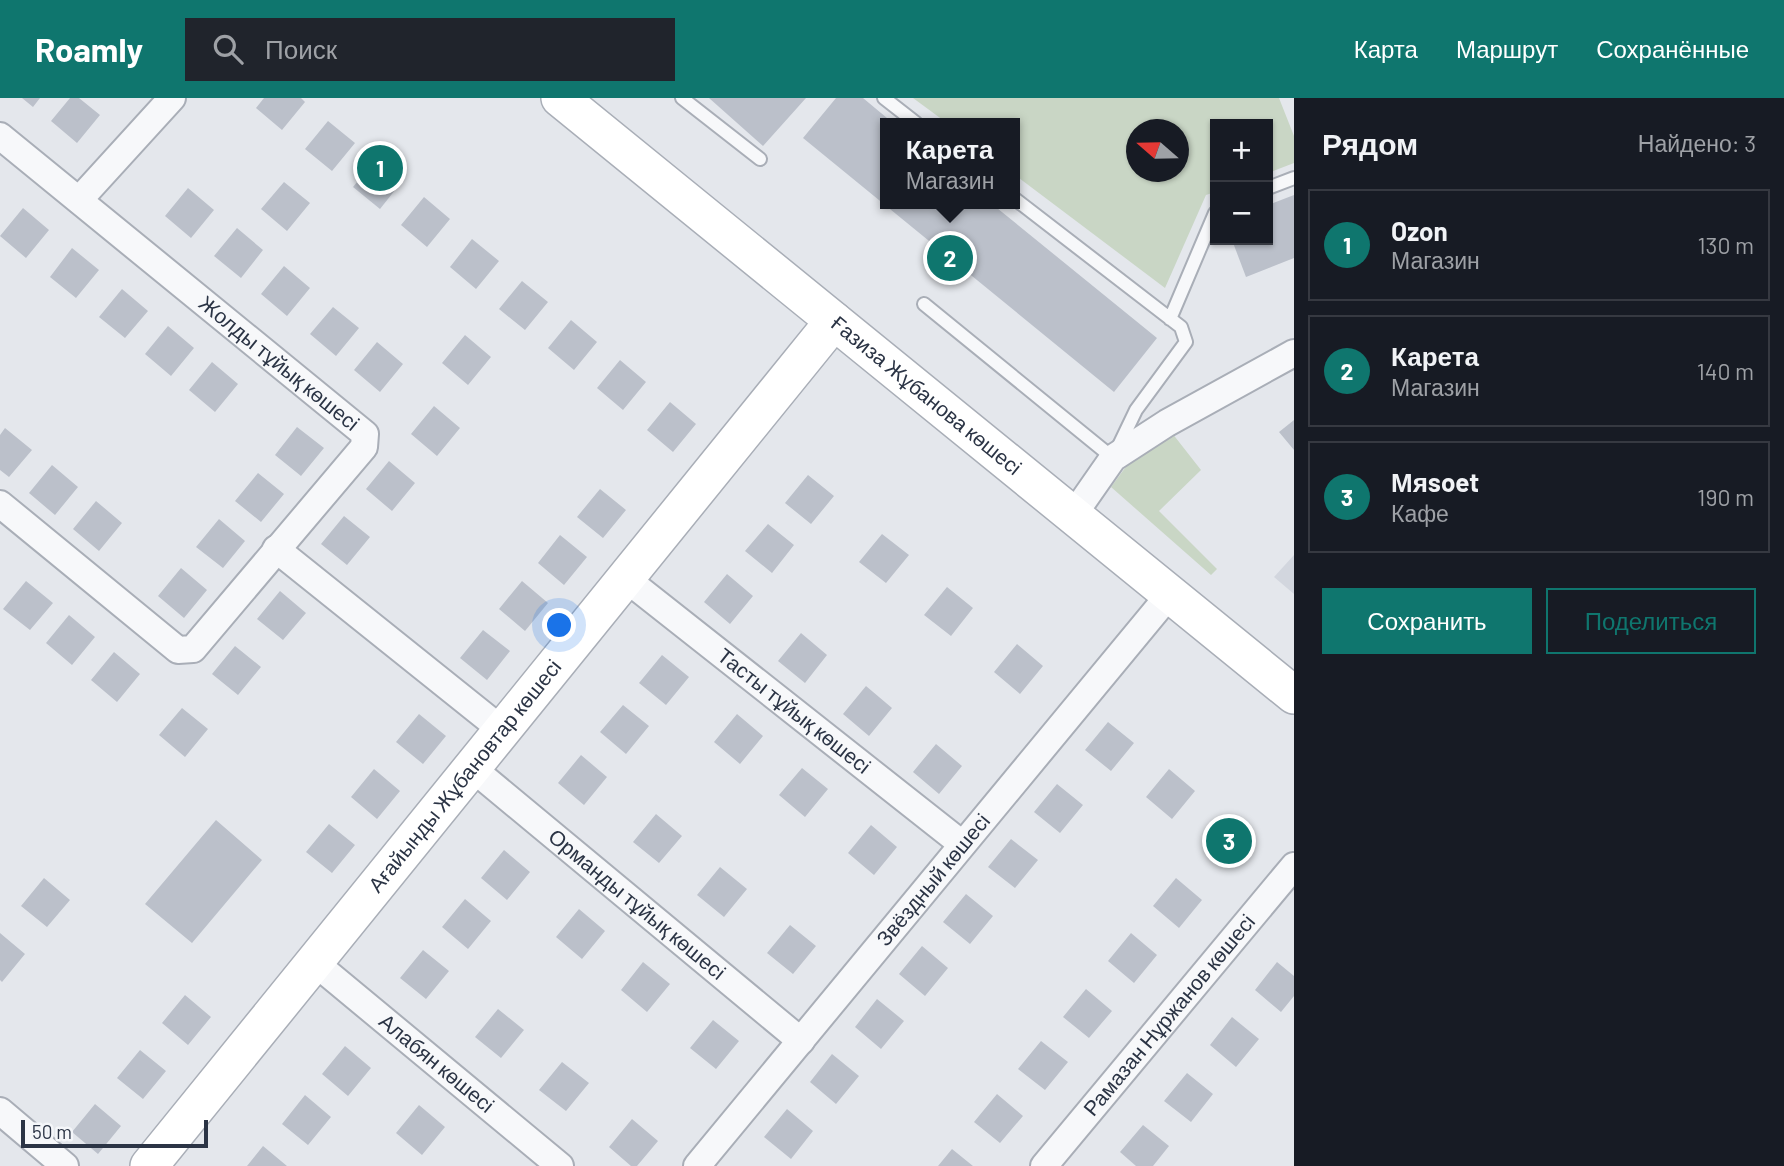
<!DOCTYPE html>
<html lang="ru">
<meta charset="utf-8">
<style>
body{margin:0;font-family:Barlow,sans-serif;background:#20242c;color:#f1f3f6}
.controls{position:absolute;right:21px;top:21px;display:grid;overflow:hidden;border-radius:0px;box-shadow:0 2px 5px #0004}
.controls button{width:63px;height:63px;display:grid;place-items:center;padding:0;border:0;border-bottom:2px solid #363941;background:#171b24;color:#f1f3f6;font:35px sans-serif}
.compass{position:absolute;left:1126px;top:21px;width:63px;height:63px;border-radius:50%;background:#171b24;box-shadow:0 2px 5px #0004;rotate:290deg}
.scale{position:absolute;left:21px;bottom:18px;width:187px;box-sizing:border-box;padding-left:7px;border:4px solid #2b3445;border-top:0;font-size:19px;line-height:24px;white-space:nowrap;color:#2b3445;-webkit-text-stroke:5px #f4f6f9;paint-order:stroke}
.you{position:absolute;left:560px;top:528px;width:24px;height:24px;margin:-18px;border:5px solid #fff;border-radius:50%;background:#1a73e8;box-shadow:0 0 0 10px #1a73e833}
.badge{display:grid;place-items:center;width:46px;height:46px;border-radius:50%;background:#0f766e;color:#fff;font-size:23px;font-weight:700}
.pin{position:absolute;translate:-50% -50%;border:4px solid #fff;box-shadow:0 2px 7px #0006}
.popup{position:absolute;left:880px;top:20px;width:140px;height:91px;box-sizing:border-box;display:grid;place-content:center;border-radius:0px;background:#171b24;filter:drop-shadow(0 2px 5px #0005);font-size:23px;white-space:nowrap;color:#9ea1a6}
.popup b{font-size:26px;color:#f1f3f6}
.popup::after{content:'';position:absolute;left:50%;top:100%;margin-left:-14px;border:14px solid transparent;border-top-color:#171b24}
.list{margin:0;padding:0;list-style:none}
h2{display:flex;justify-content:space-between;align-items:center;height:91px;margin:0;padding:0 28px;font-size:30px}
h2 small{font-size:23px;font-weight:400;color:#9ea1a6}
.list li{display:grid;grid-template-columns:46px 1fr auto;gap:21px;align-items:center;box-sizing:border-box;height:112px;margin:0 14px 14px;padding:0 14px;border:2px solid #363941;border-radius:0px}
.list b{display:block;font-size:26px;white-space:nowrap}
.list p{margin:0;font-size:23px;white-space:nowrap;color:#9ea1a6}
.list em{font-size:23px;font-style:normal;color:#9ea1a6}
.actions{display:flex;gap:14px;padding:21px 28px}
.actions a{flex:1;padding:16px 0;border:2px solid #0f766e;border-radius:0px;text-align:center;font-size:24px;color:#0f766e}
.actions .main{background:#0f766e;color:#fff}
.icon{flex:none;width:38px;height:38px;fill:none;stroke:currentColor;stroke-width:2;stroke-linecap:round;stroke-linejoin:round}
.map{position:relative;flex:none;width:1294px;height:1068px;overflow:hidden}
header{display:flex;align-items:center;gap:42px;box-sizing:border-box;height:98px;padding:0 35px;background:#0f766e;color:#fff}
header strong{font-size:33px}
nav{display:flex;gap:38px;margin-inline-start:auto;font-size:24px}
.search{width:490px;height:63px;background:#20242c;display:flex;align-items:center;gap:18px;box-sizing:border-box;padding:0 24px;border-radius:0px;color:#9ea1a6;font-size:26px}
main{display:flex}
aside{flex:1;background:#171b24}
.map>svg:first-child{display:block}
.built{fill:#d2d6de}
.green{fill:#c9d6c5;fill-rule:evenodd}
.building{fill:#bbc0ca}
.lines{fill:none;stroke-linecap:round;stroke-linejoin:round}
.lane-casing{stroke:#a9aeb7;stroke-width:16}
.street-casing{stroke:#a9aeb7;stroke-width:30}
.secondary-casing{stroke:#a9aeb7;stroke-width:40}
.lane{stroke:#f7f8fa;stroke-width:12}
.street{stroke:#f7f8fa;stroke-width:26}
.secondary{stroke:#fff;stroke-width:37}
.labels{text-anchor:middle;stroke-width:6;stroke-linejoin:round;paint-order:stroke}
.street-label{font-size:21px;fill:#2b3445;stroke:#f4f6f9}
</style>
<header>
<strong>Roamly</strong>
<div class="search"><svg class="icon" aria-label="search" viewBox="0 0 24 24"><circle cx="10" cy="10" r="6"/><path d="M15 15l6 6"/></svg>Поиск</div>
<nav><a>Карта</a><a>Маршрут</a><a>Сохранённые</a></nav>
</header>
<main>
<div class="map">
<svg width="1294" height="1068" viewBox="0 0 1294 1068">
<rect width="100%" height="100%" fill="#e4e7ec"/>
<!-- built -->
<path class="built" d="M1294,457v39l-20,-17z"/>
<!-- green -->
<path class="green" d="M913,0h366l15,38v27l-26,10v-49h-53v68l-9,3 -41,93 -150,-113v-52h-68zM1136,32h42v42h-42z
M1172,335l29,37 -42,41 58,58 -6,6 -100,-88 25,-34z"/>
<!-- building -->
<path class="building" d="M22,0h18l-7,9z
M70,0h9l21,17 -23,28 -26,-22z
M264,0h37l4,4 -23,28 -26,-22z
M709,0h97l-43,48z
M836,0h27l30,25h-8v81h107l165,134 -43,54 -311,-254z
M328,23l27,22 -23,28 -27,-22z
M376,61l27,21 -23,29 -27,-22z
M284,84l26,21 -23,28 -26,-22z
M188,90l26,22 -23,28 -26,-22z
M1294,97v63l-48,19 -14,-37h36v-35z
M424,99l26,22 -23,28 -26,-22z
M23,110l26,22 -23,28 -26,-22z
M237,130l26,22 -22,28 -27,-22z
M472,141l27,22 -23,28 -26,-22z
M72,150l27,22 -23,28 -26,-21z
M284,168l26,22 -23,28 -26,-22z
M522,183l26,21 -23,28 -26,-21z
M122,191l26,22 -23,27 -26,-21z
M333,209l26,21 -23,28 -26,-22z
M571,222l26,22 -23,28 -26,-22z
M168,228l26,22 -23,28 -26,-22z
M465,237l26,22 -23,28 -26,-22z
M377,244l26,22 -23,28 -26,-22z
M620,262l26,22 -23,28 -26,-22z
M212,264l26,22 -23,28 -26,-22z
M670,304l26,22 -23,28 -26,-22z
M434,308l26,22 -23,28 -26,-22z
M1294,322v30l-15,-18z
M297,329l27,21 -23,28 -26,-21z
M5,330l27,22 -23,27 -9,-7v-35z
M389,363l26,22 -23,28 -26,-22z
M52,367l26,22 -23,28 -26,-22z
M258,375l26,21 -23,28 -26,-21z
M808,377l26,21 -23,28 -26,-21z
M600,391l26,21 -23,28 -26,-21z
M96,403l26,22 -23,28 -26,-22z
M344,418l26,21 -23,28 -26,-21z
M219,421l26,22 -22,27 -27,-21z
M768,426l26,21 -22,28 -27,-22z
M882,436l27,21 -23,28 -27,-21z
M560,437l27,22 -23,28 -26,-22z
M181,470l26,22 -23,28 -26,-22z
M727,476l26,22 -23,28 -26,-22z
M26,483l27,22 -23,27 -27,-21z
M522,483l26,22 -23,28 -26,-22z
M947,489l26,21 -22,28 -27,-21z
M280,493l26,22 -23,27 -26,-21z
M69,517l26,22 -23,28 -26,-22z
M483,532l27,21 -23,29 -27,-22z
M801,535l26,22 -22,28 -27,-22z
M1017,546l26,22 -23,28 -26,-22z
M235,548l26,21 -23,28 -26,-21z
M114,554l26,22 -23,28 -26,-22z
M662,557l27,22 -23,28 -27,-22z
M866,588l26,22 -23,28 -26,-22z
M623,607l26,21 -23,28 -26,-22z
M182,610l26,21 -23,28 -26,-22z
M419,616l27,22 -23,28 -27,-22z
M737,616l26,22 -23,28 -26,-22z
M1108,624l26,21 -23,28 -26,-21z
M936,646l26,22 -23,28 -26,-22z
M581,657l26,22 -23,28 -26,-22z
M802,670l26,21 -23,28 -26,-22z
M374,671l26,22 -23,28 -26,-22z
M1169,671l26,22 -23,28 -26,-22z
M1057,686l26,21 -23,28 -26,-21z
M656,716l26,22 -23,27 -26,-21z
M1228,719l26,21 -23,28 -26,-21z
M216,722l46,40 -70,83 -47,-39z
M329,726l26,21 -23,28 -26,-21z
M871,727l26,22 -23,28 -26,-22z
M1011,741l27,21 -23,28 -27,-21z
M504,752l26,22 -23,28 -26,-22z
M720,769l27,22 -23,28 -27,-22z
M44,780l26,22 -23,27 -26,-21z
M1176,780l26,22 -23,28 -26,-22z
M966,796l27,22 -23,28 -27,-22z
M465,801l26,22 -23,28 -26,-22z
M579,811l26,22 -23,28 -26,-22z
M790,827l26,21 -23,28 -26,-21z
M0,835l25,21 -23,28 -2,-2z
M1131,835l26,22 -23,28 -26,-22z
M922,848l26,22 -23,28 -26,-22z
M423,852l26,21 -23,28 -26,-21z
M643,864l27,22 -23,28 -26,-22z
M1277,864l17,14v20l-13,16 -26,-22z
M1086,891l26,22 -23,27 -26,-21z
M185,897l26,22 -23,28 -26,-22z
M877,901l27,22 -23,28 -26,-22z
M498,911l26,21 -23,28 -26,-21z
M1232,919l27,22 -23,28 -26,-22z
M713,922l26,21 -23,28 -26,-21z
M1041,943l27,21 -23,28 -27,-21z
M345,948l26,22 -23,28 -26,-22z
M140,952l26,21 -23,28 -26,-21z
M832,956l27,22 -23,28 -26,-22z
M562,964l27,21 -23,28 -27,-21z
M1187,975l26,21 -22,28 -27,-21z
M997,996l26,22 -23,27 -26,-21z
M305,997l26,22 -23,28 -26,-21z
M95,1006l26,22 -23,28 -26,-22z
M419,1007l26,22 -23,28 -26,-22z
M787,1011l26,22 -22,28 -27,-22z
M632,1021l26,22 -21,25h-6l-22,-19z
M1143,1027l26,21 -16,20h-17l-16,-14z
M263,1048l24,20h-40z
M952,1051l21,17h-35z"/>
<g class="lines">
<!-- lane casing -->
<g class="lane-casing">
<path id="lane" d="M682,0l78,61
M884,0l32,25
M1268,90l26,-10
M924,206l189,154 23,-48 50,-68 -5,-15 -166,-128
M1170,221l45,-106"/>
</g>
<!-- street casing -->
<g class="street-casing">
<g id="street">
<path id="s1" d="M0,38l365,298 -1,13 -171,202 -15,1 -178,-146"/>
<path d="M79,102l93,-102"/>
<path d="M1074,416l39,-56 54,-35 127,-70"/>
<path d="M276,451l226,181"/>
<path id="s2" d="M625,480l337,266"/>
<path id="s3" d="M472,670l329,273"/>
<path id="s4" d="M314,864l246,204"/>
<path d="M0,1013l65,55"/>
<path id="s5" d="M697,1068l473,-572"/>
<path id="s6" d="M1044,1068l250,-300"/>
</g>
</g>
<!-- secondary casing -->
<g class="secondary-casing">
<g id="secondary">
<path id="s7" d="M560,0l734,597"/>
<path id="s8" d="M149,1068l685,-845"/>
</g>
</g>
<!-- lane -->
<use href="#lane" class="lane"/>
<!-- street -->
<use href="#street" class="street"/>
<!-- secondary -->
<use href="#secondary" class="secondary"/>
</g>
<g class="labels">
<!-- street labels -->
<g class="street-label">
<text dy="7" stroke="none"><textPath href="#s1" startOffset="360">Жолды тұйық көшесі</textPath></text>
<text dy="7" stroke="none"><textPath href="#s7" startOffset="472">Ғазиза Жұбанова көшесі</textPath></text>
<text dy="7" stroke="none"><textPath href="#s2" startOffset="215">Тасты тұйық көшесі</textPath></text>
<text dy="7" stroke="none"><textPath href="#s8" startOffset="502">Ағайынды Жұбановтар көшесі</textPath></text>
<text dy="7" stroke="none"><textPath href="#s5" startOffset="371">Звёздный көшесі</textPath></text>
<text dy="7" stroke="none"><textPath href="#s3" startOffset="214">Орманды тұйық көшесі</textPath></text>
<text dy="7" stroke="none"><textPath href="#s6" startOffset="196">Рамазан Нұржанов көшесі</textPath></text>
<text dy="7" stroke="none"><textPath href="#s4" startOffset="159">Алабян көшесі</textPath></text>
</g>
</g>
</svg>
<div class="controls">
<button>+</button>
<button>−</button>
</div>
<svg class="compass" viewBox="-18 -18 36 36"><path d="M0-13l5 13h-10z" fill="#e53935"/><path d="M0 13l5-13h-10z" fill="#9ea1a6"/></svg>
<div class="scale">50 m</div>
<div class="you"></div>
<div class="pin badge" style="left:380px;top:70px">1</div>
<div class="pin badge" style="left:950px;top:160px">2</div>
<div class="popup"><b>Карета</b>Магазин</div>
<div class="pin badge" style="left:1229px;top:743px">3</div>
</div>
<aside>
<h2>Рядом<small>Найдено: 3</small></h2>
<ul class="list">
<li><span class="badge">1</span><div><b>Ozon</b><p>Магазин</p></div><em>130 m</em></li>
<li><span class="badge">2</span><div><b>Карета</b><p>Магазин</p></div><em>140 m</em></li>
<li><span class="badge">3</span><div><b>Мяsoet</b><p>Кафе</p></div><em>190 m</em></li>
</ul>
<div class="actions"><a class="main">Сохранить</a><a>Поделиться</a></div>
</aside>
</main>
